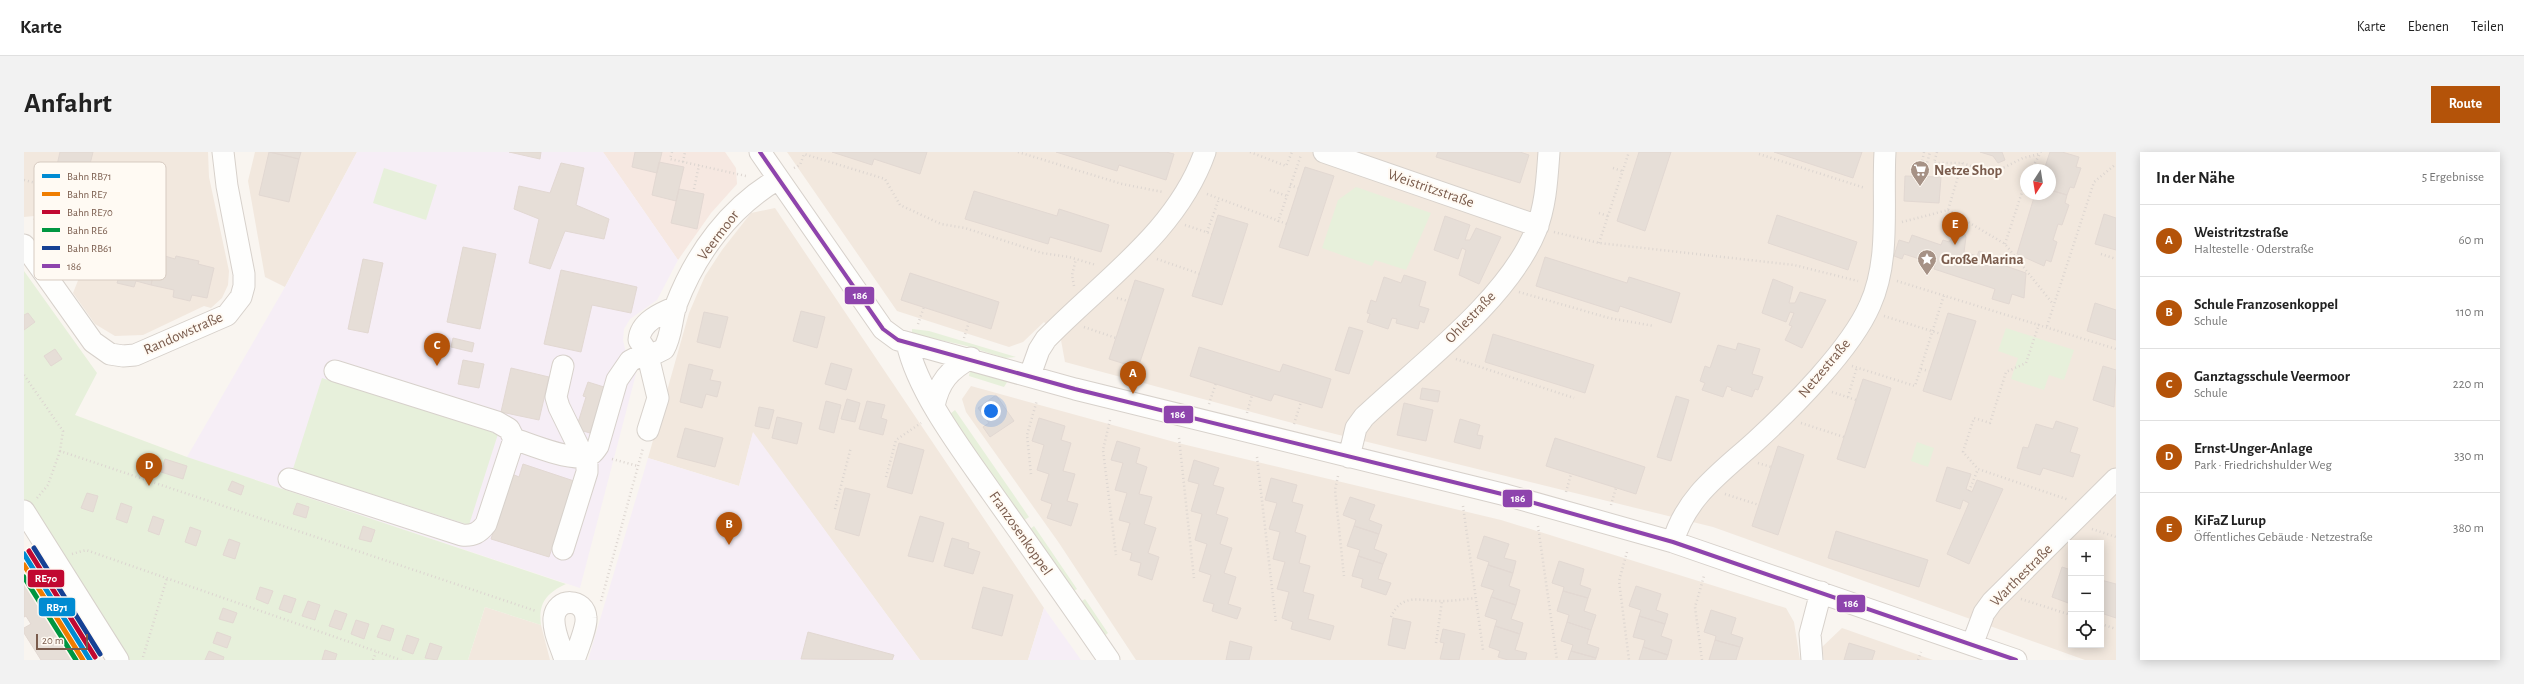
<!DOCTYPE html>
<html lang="de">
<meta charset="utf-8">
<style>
body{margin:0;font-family:"Alegreya Sans",sans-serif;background:#f2f2f2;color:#222}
.controls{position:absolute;right:12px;bottom:12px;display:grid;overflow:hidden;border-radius:0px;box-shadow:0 2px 10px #0003}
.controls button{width:36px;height:36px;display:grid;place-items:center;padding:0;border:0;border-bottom:1px solid #e0e0e0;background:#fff;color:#222;font:20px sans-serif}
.compass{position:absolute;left:1996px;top:12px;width:36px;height:36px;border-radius:50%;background:#fff;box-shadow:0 2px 10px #0003;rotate:192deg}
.scale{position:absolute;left:12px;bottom:10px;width:52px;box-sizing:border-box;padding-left:4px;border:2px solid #7a5c4d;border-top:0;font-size:11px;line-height:14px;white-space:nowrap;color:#7a5c4d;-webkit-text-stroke:3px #fffaf3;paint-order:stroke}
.you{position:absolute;left:967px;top:259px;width:14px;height:14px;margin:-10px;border:3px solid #fff;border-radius:50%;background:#1a73e8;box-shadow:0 0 0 6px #1a73e833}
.badge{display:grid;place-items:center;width:26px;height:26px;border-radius:50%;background:#b45309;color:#fff;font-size:13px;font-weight:700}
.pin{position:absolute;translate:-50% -33px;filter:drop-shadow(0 1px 2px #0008)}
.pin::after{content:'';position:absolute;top:21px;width:14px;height:12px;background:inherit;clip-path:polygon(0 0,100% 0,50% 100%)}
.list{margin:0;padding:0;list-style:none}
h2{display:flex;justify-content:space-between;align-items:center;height:52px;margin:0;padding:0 16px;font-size:17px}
h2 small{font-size:13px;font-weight:400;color:#767676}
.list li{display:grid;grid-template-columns:26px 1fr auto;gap:12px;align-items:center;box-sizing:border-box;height:72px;padding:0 16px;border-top:1px solid #e0e0e0}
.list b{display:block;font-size:15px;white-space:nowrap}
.list p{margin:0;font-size:13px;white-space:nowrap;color:#767676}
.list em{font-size:13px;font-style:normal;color:#767676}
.icon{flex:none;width:22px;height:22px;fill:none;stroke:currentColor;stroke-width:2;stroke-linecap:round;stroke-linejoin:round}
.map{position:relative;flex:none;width:2092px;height:508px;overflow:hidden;border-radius:0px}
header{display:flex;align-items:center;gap:24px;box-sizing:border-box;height:56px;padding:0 20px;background:#fff;border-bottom:1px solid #e0e0e0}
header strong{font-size:19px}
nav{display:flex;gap:22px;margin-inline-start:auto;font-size:14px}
.intro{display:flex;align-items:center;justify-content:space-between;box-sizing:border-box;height:96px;padding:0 24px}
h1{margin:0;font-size:28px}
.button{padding:10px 18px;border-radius:0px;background:#b45309;color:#fff;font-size:14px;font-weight:700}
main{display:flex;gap:24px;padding:0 24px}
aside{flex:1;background:#fff;border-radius:0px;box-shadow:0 2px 10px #0003}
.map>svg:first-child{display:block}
.residential{fill:#f2e8de;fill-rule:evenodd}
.commercial{fill:#f6e8e1}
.education{fill:#f6eef6}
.green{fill:#e7f0db}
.building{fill:#e6ded7;stroke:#e2d8d2}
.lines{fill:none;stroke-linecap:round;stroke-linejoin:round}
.minor-casing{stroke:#d7d1cb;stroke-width:23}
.path{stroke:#dcd5d0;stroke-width:2.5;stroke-dasharray:1 3;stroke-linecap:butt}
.minor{stroke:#fefefd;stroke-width:21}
.bus-1-casing{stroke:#fffaf3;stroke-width:7}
.bus-1{stroke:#8e44ad;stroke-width:4}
.rail-1-casing{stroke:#fffaf3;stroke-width:8}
.rail-2-casing{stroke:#fffaf3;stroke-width:8}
.rail-3-casing{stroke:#fffaf3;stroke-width:8}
.rail-4-casing{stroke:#fffaf3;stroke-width:8}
.rail-5-casing{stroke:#fffaf3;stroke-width:8}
.rail-1{stroke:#008bd2;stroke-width:5}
.rail-2{stroke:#ef7d00;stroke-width:5}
.rail-3{stroke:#c10831;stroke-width:5}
.rail-4{stroke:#009641;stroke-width:5}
.rail-5{stroke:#164194;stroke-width:5}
.labels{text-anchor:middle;stroke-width:4;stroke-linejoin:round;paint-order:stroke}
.poi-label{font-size:15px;font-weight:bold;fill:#7a5c4d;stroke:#fffaf3;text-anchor:start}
.street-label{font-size:15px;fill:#7a5c4d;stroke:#fffaf3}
.key{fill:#fffaf3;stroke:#d7cbc1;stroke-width:1}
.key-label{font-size:11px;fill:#7a5c4d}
.line-badge{stroke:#fffaf3;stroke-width:1.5}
.badge-label{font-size:11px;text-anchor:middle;font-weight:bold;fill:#fff}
</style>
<header>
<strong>Karte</strong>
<nav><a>Karte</a><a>Ebenen</a><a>Teilen</a></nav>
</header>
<div class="intro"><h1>Anfahrt</h1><a class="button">Route</a></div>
<main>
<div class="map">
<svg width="2092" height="508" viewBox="0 0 2092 508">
<rect width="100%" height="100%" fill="#f9f5f0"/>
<!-- residential -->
<path class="residential" d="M0,0h184l1,25 20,94 -1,14 -6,13 -11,10 -7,-2 -61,29 -28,1 -20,-12 -22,-31 6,-15 -45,-62 -10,1z
M231,0h102l-72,135 -20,-10 -17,-96z
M763,0h1329v508h-31l-372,-133 -398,-98 -250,-67 -4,-22 -17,-18 -21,20 -14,5 -112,-36zM2002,18h24v24h-24zM2047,391h30v102h-30z
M751,56l269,400 -16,52h-108l-167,-227 -14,53 -91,-28 41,-145 16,-37 17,-26 29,-37z
M947,234l207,57 323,77 285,88 8,14 6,38h-664l-77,-117 -93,-131 -4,-13z
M461,455l56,18 9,35h-82z
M1818,476l91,32h-109l-2,-13z"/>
<!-- commercial -->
<path class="commercial" d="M579,0h122l11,16 1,16 -26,29 -33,47z"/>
<!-- education -->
<path class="education" d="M333,0h246l75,108 -21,40 -27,19 -6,10 -1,11 3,13 11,17 -57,218 -393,-131 98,-170z
M729,280l167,228h-332l60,-202 91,28z
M1020,456l37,52h-53z"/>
<!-- green -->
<path class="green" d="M360,16l53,17 -11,35 -53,-17z
M1332,35l75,26 -25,57 -31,-10 -3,6 -50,-18 16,-48z
M0,119l73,102 -22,42 112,42 379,127c-20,9 -28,20 -25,41l-56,-18 -17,53h-344l-100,-145z
M1982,176l68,22 -10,30 -15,-5 -5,15 -33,-11 7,-21 -20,-7z
M888,177l17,2 87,26 -11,1 -42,-13 -51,-11z
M946,219l39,8 -5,8 -35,-11z
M298,226l176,56 -29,91 -176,-56z
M931,258l74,107 -6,4 -73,-107z
M1893,290l17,6 -6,19 -17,-6z
M1010,374l43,63 -5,3 -43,-62z
M1061,447l23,34 -5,4 -24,-34z"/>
<!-- building -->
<path class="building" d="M36,0h33l-5,20 -31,-7z
M245,0l30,7 -10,43 -30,-7z
M246,0h31l-2,7z
M485,0h32l-1,7z
M611,0h27l-5,21 -25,-6z
M808,0h95l-7,22 -46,-15 -2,6z
M1032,0h110l8,2 -8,26 -47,-15 -2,6z
M1414,0h82l9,3 -9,28 -84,-26z
M1615,0h32l-26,79 -28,-10z
M1750,0h88l-9,26z
M1956,0h22l3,8 -7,3 -5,-7z
M2026,0h12l17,5 -3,10 5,1 -7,20 -4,-1 -3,8 -17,-5v-20h-6z
M635,10l25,5 -8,34 -24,-6z
M537,11l23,5 -8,37 33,14 -5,20 -39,-8 -15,38 -21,-6 10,-44 -25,-10 5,-23 31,7z
M1281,15l29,9 -26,80 -29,-9z
M1881,24l36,1 -2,26 -35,-2z
M655,37l25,5 -7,35 -26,-6z
M2026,38l17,5 -2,8 4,2 -7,20 -4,-1 -5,16 4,2 -6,20 -5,-2 -2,6 -27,-12 18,-60h15z
M950,39l83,25 2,-7 50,16 -8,27 -51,-15 -2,7 -83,-25z
M2080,62l12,4v32l-21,-6z
M1194,63l30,9 -26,81 -30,-9z
M1753,63l80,27 -9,28 -80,-27z
M1421,64l25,9 -5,15h5l6,-12 25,9 -22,47 -20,-9 7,-25 -4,-2 -4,11 -24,-9z
M1937,74l5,11 -2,15 13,4 2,-5 23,8 -2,5 26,9 -2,25 -12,-4 -3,10 -17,-5 3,-10 -61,-20 1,-5 -31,-10 -2,5 -8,-3 5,-16 10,3 3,-8 29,10 2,-5 6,2z
M78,88l18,5v-3l23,5 -1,3 16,4 -7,31 -15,-4 -2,6 -17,-4 2,-6 -24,-6z
M439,95l33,7 -16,75 -33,-7z
M134,102l17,5 1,-3 23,5 -1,3 16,4 -7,30 -15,-3 -2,6 -17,-4 1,-7 -23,-5z
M1521,105l82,26 2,-6 51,16 -9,30 -51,-17 -2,6 -82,-26z
M339,107l20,4 -15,70 -20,-4z
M537,118l76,17 -6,26 -39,-8 -11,47 -37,-8z
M886,121l89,29 -8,27 -90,-29z
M1380,123l22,7 -7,24 10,3 -5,14 -4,-2 -2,8 -22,-6 1,-4 -5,-1 -4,11 -21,-7 3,-8 -3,-1 4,-13 5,2 8,-25 17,6z
M1749,127l20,8 -4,16h6l5,-11 26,8 -24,48 -17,-8 7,-14 -3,-1 5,-12 -4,-1 -4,10 -24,-9z
M1111,128l29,9 -26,79 -29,-9z
M2071,151l21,7v30l-29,-9z
M777,159l24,6 -8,31 -24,-7z
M680,160l24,5 -8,31 -23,-6z
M4,161l7,9 -11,8v-15z
M1924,161l28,8 -25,79 -28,-9z
M1325,175l14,4 -14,43 -14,-4z
M1469,182l101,31 -9,28 -100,-31z
M429,186l21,5 -2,9 -21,-5z
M1714,191l22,6 -8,25 11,3 -5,13 -3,-1 -3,8 -21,-7 1,-2 -5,-2 -4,11 -21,-7 3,-7 -5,-2 5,-15 5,2 8,-23 18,5z
M1175,195l81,25 3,-8 48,15 -9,29 -48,-14 -3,7 -81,-25z
M31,197l7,10 -11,7 -7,-10z
M439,208l21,4 -5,24 -21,-4z
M807,211l21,6 -6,21 -21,-6z
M665,212l24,6 -3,10 11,2 -4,15 -11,-3 -4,14 -22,-6z
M2079,214l13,4 -2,37 -21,-7z
M487,216l38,9 -10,43 -38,-8z
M1839,227l28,9 -26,80 -28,-9z
M564,230l16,5 -14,46 -14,-4 10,-32 -3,-1z
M1398,236l18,3 -2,11 -18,-3z
M972,243l18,26 -24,16 -7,-10 6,-4 -11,-15z
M1652,244l13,4 -18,61 -14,-4z
M823,247l13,4 -5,19 -14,-3z
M802,249l15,4 -7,28 -15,-4z
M843,249l18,4 -4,13 6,2 -4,15 -24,-6z
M1380,251l29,7 -7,31 -29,-6z
M735,255l15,3 -5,19 -14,-3z
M753,265l25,6 -5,21 -25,-6z
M1015,266l26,8 -4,14 10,3 -8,28 12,3 -8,27 11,3 -7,22 -24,-8 5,-14 -11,-4 8,-26 -12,-4 7,-25 -12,-4z
M1436,267l20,6 -3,10 6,1 -3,13 -26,-7z
M2032,269l22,7 -8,24 10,3 -7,22 -30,-9 -3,7 -23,-7 6,-21 5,1 8,-24 17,5z
M661,276l38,10 -8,29 -38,-10z
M1531,286l90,29 -9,27 -90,-28z
M1093,289l23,7 -4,15 11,4 -8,27 13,3 -8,27 12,4 -8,25 11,4 -7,23 -14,-5 3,-12 -11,-3 2,-7 -10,-3 8,-27 -11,-3 8,-27 -12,-3 8,-27 -12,-3z
M875,291l25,7 -12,44 -25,-7z
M1754,294l26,9 -26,80 -26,-9z
M141,307l22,7 -4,13 -22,-7z
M1170,308l25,8 -6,17 11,3 -8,26 12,4 -8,26 12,4 -8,25 12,4 -8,27 13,4 -4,11 -25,-8 2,-7 -11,-3 8,-26 -12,-4 8,-27 -12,-4 7,-26 -11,-3 8,-27 -11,-3z
M499,312l51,17 -25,76 -58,-18 21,-65 7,3z
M1923,315l24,7 -5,15 6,3 5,-12 26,9 -34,75 -22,-10 22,-51 -6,-3 -3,9 -24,-8z
M1247,326l26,7 -5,17 11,3 -8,27 11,4 -7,27 11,3 -7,26 11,3 -6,24 26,7 -4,14 -39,-11 2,-7 -11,-4 7,-26 -12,-3 8,-27 -12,-3 7,-27 -11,-3 8,-26 -12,-3z
M208,329l12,5 -3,9 -13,-5z
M821,336l25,6 -11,42 -24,-7z
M63,341l11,3 -5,16 -12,-4z
M1326,345l25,8 -6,15 13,5 -3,9 -25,-8 2,-6 -13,-5z
M97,351l11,4 -5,16 -11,-4z
M273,351l12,4 -3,11 -13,-4z
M129,364l11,4 -5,15 -11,-4z
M896,364l24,7 -11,39 -25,-6z
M339,374l12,4 -4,12 -12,-3z
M1330,374l25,8 -5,15 13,5 -4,10 -25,-8 2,-6 -13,-4z
M166,375l11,4 -5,15 -11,-4z
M1812,379l92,29 -9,27 -91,-29z
M1460,384l25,8 -5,14 12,3 -3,12 -25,-8 1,-3 -12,-4z
M928,386l17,5 -1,5 12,4 -7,22 -29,-8z
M205,387l11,4 -5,16 -12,-4z
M1334,404l25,8 -5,15 13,4 -5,12 -25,-8 2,-8 -11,-3z
M1535,409l25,8 -4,16 11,4 -3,9 -25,-7 1,-4 -12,-4z
M1464,413l25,8 -4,13 11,4 -4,15 -25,-8 3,-7 -13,-4z
M2038,415l9,3v34l-19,-7z
M2077,428l15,4v34l-15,-5z
M0,431l25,40 2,-1 23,38h-33l-17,-27v-5l7,-4 -5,-8 -2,1z
M1612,434l25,8 -5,16 12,4 -3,10 -26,-8 2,-6 -12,-4z
M236,435l13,4 -5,13 -12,-5z
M959,435l30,8 -11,41 -30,-8z
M1539,439l25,7 -4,13 12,4 -5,15 -24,-8 2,-7 -12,-4z
M260,443l12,4 -5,14 -12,-4z
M1467,445l25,8 -5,14 12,4 -3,11 -25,-8 2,-6 -12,-4z
M284,449l12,4 -5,15 -13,-4z
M199,456l14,5 -4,10 -14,-4z
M311,458l12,4 -6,16 -12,-4z
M1687,458l25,8 -5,16 12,4 -3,9 -25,-7 1,-4 -12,-4z
M1615,464l26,8 -4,12 11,4 -4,15 -25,-8 2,-7 -12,-3z
M1369,466l18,4 -6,27 -17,-4z
M332,468l13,4 -5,15 -13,-5z
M1543,470l24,8 -4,14 12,4 -3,10 -25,-7 2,-6 -12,-4z
M358,473l12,4 -4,12 -13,-4z
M1471,474l25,8 -5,16 12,3 -2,7h-17l-10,-3 2,-6 -11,-4z
M1419,477l22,5 -6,26 -19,-1 4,-16 -4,-1z
M193,480l14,5 -4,11 -14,-5z
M784,480l86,23 -2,5 -91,-1z
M383,483l12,4 -6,15 -11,-4z
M1691,488l25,7 -4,13h-27z
M1206,489l22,6 -3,13h-23z
M406,491l12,4 -5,13 -12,-2z
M1825,491l26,8 -3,9h-28z
M1619,495l25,8 -2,5h-27z
M301,498l12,4 -2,6h-13z
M185,499l15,6 -1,3h-18z
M1547,499l25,7 -1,2h-27z"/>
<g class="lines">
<!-- minor casing -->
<g class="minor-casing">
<path id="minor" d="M736,0l123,177 15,11 177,49 431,106 167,47 343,118
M1300,0l214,74
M0,93l69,97 17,12 13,2 12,-1 92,-40 14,-18 3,-11v-12l-17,-88 -4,-34
M652,155c-15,6 -36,15 -37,33l8,12 9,1 8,-4c8,-14 7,-29 12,-44 20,-52 54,-98 102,-126
M883,191c11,50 55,107 85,150 39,55 79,111 117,167
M623,200l11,46 -10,32
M539,214l-7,31 3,10 28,57v8l-24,77
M1006,223l9,-25 7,-11c56,-58 131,-107 159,-187
M910,254c5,-24 15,-36 37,-48
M490,287c18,6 51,20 70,18 7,-1 10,-5 14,-11l19,-66 13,-19 17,-9
M1325,305l7,-29 8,-11c54,-51 144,-117 172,-187 10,-25 11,-52 13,-78
M265,327l173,56c11,1 17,-2 24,-11l28,-85 -5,-10 -12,-7 -162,-51
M0,359l94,149
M1649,390c13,-46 49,-70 83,-101 36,-33 95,-92 114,-136 21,-46 12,-104 15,-153
M1948,493l12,-32 8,-11 124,-123
M541,508c-4,-14 -12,-28 -11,-42 2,-21 31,-20 32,0 1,9 -9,33 -12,42
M1788,508l-2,-26 11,-42"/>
</g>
<!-- path -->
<path class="path" d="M648,0l-2,7 76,17
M994,0l104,32 41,8
M1226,0l36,14 6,-14
M1900,0l-2,10 5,1 3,-11
M1913,0l-3,11h28l31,10 30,-15 16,-4
M1735,2l106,34
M659,10l2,-10
M770,16l6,-3 4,-11 81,25 15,26 41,19 24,4 77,25 27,4 27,8
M1589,16l9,3
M2007,18l10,-18
M0,28l43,11
M1266,33l8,3
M670,37l5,-24
M1246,38l17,6
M1183,42l80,30
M1924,58l57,34 48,60
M1575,61l9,3
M10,68l19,-14
M1254,70l23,-67
M1878,70l46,-12 14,-47
M1161,73l27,9
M1183,80l12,-33
M1530,80l45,11 195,22 64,16
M23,85l11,-49
M1575,91l30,-91
M1981,92l21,-64
M2077,102l15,5
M1133,107l43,15
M1873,129l219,68
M1050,134l-2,-11 4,-16
M1495,140l90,26 45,8
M1093,146l11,3
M1860,164l57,18
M894,172l6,-17
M2015,172l-13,39 -20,9 -16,51 -16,-5 -11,34 15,17 91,31
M2023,174l47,-144 22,-18
M1060,175l32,11
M940,186l5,-16
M1432,207l118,39
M1828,214l63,20 29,-91
M1897,217l8,2
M0,223l39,56 -3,20 476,160
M1808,240l24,8
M1824,245l9,-30
M1185,252l7,-21
M1223,261l5,-18
M1086,268l-7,30 13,105
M1777,271l43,14
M1270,272l7,-22
M1155,286l15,140
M1233,305l19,166
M588,307l26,7
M1734,311l13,4
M1007,322l-4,-39 10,-35
M1314,324l-3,14 9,86
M862,325l10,-37 25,-17
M1945,339l9,-22
M1542,340l5,-18
M1701,342l34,11
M13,346l11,-13 12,-34
M1587,353l5,-17
M1439,354l20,144
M811,357l16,-62
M1514,374l19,134
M2068,377l24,8
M1603,400l-8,29 10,79
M48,402l14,-4 315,110
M1997,447l50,16
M577,449l42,-153
M1367,465c11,-26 32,-15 52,-16 11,0 22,-2 32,-3
M2077,472l15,5
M1412,491l6,-42
M119,505l24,-79
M349,508l3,-8
M1678,508l-7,-53 9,-31
M1894,508l3,-8"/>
<!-- minor -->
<use href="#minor" class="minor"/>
<!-- bus-1 casing -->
<g class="bus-1-casing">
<path id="bus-1" d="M736,0l123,177 15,11 177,49 431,106 167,47 343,118"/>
</g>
<!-- bus-1 -->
<use href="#bus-1" class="bus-1"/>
<!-- rail-1 casing -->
<g class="rail-1-casing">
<path id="rail-1" d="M0,402l66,106"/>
</g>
<!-- rail-2 casing -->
<g class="rail-2-casing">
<path id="rail-2" d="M0,413l59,95"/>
</g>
<!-- rail-3 casing -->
<g class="rail-3-casing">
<path id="rail-3" d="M5,399l66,106"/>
</g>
<!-- rail-4 casing -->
<g class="rail-4-casing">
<path id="rail-4" d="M0,425l52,83"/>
</g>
<!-- rail-5 casing -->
<g class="rail-5-casing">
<path id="rail-5" d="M10,396l66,106"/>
</g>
<!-- rail-1 -->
<use href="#rail-1" class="rail-1"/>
<!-- rail-2 -->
<use href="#rail-2" class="rail-2"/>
<!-- rail-3 -->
<use href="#rail-3" class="rail-3"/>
<!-- rail-4 -->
<use href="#rail-4" class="rail-4"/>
<!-- rail-5 -->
<use href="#rail-5" class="rail-5"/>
</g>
<!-- icons -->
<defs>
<g id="supermarket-pin" transform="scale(1)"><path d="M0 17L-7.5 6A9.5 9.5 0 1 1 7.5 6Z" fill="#a69286" stroke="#fffaf3"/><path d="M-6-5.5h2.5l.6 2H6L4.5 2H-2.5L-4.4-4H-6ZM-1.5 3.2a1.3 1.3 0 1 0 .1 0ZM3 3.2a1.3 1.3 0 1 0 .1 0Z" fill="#fff"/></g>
<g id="sight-pin" transform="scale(1)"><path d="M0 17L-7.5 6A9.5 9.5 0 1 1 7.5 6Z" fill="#a69286" stroke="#fffaf3"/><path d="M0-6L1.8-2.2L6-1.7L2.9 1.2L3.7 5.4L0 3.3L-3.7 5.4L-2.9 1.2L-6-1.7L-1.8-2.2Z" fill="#fff"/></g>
</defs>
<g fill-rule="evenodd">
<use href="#supermarket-pin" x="1896" y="18"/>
<use href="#sight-pin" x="1903" y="107"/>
</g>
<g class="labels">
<!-- poi labels -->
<g class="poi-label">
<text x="1910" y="23">Netze Shop</text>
<text x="1917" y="112">Große Marina</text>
</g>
<!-- street labels -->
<g class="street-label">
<text transform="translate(1407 36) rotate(19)" y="5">Weistritzstraße</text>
<text transform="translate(694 83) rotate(-53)" y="5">Veermoor</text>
<text transform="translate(1446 165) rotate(-46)" y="5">Ohlestraße</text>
<text transform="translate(159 181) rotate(-24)" y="5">Randowstraße</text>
<text transform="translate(1800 216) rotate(-50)" y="5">Netzestraße</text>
<text transform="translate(997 381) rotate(55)" y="5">Franzosenkoppel</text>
<text transform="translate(1997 423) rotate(-45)" y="5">Warthestraße</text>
</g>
</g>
<!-- legend -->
<rect x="10" y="10" width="132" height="118" rx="6" class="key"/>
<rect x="18" y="22" width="18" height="4" fill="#008bd2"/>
<rect x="18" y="40" width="18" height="4" fill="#ef7d00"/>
<rect x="18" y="58" width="18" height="4" fill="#c10831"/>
<rect x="18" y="76" width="18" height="4" fill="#009641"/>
<rect x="18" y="94" width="18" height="4" fill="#164194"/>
<rect x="18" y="112" width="18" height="4" fill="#8e44ad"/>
<g class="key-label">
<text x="43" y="28">Bahn RB71</text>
<text x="43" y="46">Bahn RE7</text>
<text x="43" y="64">Bahn RE70</text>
<text x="43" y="82">Bahn RE6</text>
<text x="43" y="100">Bahn RB61</text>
<text x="43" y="118">186</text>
</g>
<g class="line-badge">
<rect x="820" y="134" width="31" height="19" rx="4" fill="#8e44ad"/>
<rect x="1139" y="253" width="31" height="19" rx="4" fill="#8e44ad"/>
<rect x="1478" y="337" width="31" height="19" rx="4" fill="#8e44ad"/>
<rect x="3" y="417" width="38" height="19" rx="4" fill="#c10831"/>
<rect x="1812" y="442" width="30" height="19" rx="4" fill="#8e44ad"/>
<rect x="14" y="445" width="38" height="20" rx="4" fill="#008bd2"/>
</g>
<g class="badge-label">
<text x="836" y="147">186</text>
<text x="1154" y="266">186</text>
<text x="1494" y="350">186</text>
<text x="22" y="430">RE70</text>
<text x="1827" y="455">186</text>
<text x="33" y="459">RB71</text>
</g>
</svg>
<div class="controls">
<button>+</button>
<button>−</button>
<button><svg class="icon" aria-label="locate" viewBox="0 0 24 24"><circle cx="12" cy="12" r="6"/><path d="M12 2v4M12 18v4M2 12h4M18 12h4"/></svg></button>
</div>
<svg class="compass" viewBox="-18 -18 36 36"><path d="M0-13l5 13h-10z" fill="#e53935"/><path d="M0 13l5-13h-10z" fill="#767676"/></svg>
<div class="scale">20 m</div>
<div class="you"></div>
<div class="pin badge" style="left:1109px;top:242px">A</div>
<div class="pin badge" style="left:705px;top:393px">B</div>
<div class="pin badge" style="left:413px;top:214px">C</div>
<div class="pin badge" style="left:125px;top:334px">D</div>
<div class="pin badge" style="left:1931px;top:93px">E</div>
</div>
<aside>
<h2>In der Nähe<small>5 Ergebnisse</small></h2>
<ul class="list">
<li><span class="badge">A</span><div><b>Weistritzstraße</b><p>Haltestelle · Oderstraße</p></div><em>60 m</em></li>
<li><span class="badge">B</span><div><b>Schule Franzosenkoppel</b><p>Schule</p></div><em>110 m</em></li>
<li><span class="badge">C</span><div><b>Ganztagsschule Veermoor</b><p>Schule</p></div><em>220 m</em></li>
<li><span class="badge">D</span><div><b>Ernst-Unger-Anlage</b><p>Park · Friedrichshulder Weg</p></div><em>330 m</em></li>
<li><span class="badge">E</span><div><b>KiFaZ Lurup</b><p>Öffentliches Gebäude · Netzestraße</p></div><em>380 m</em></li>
</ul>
</aside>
</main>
